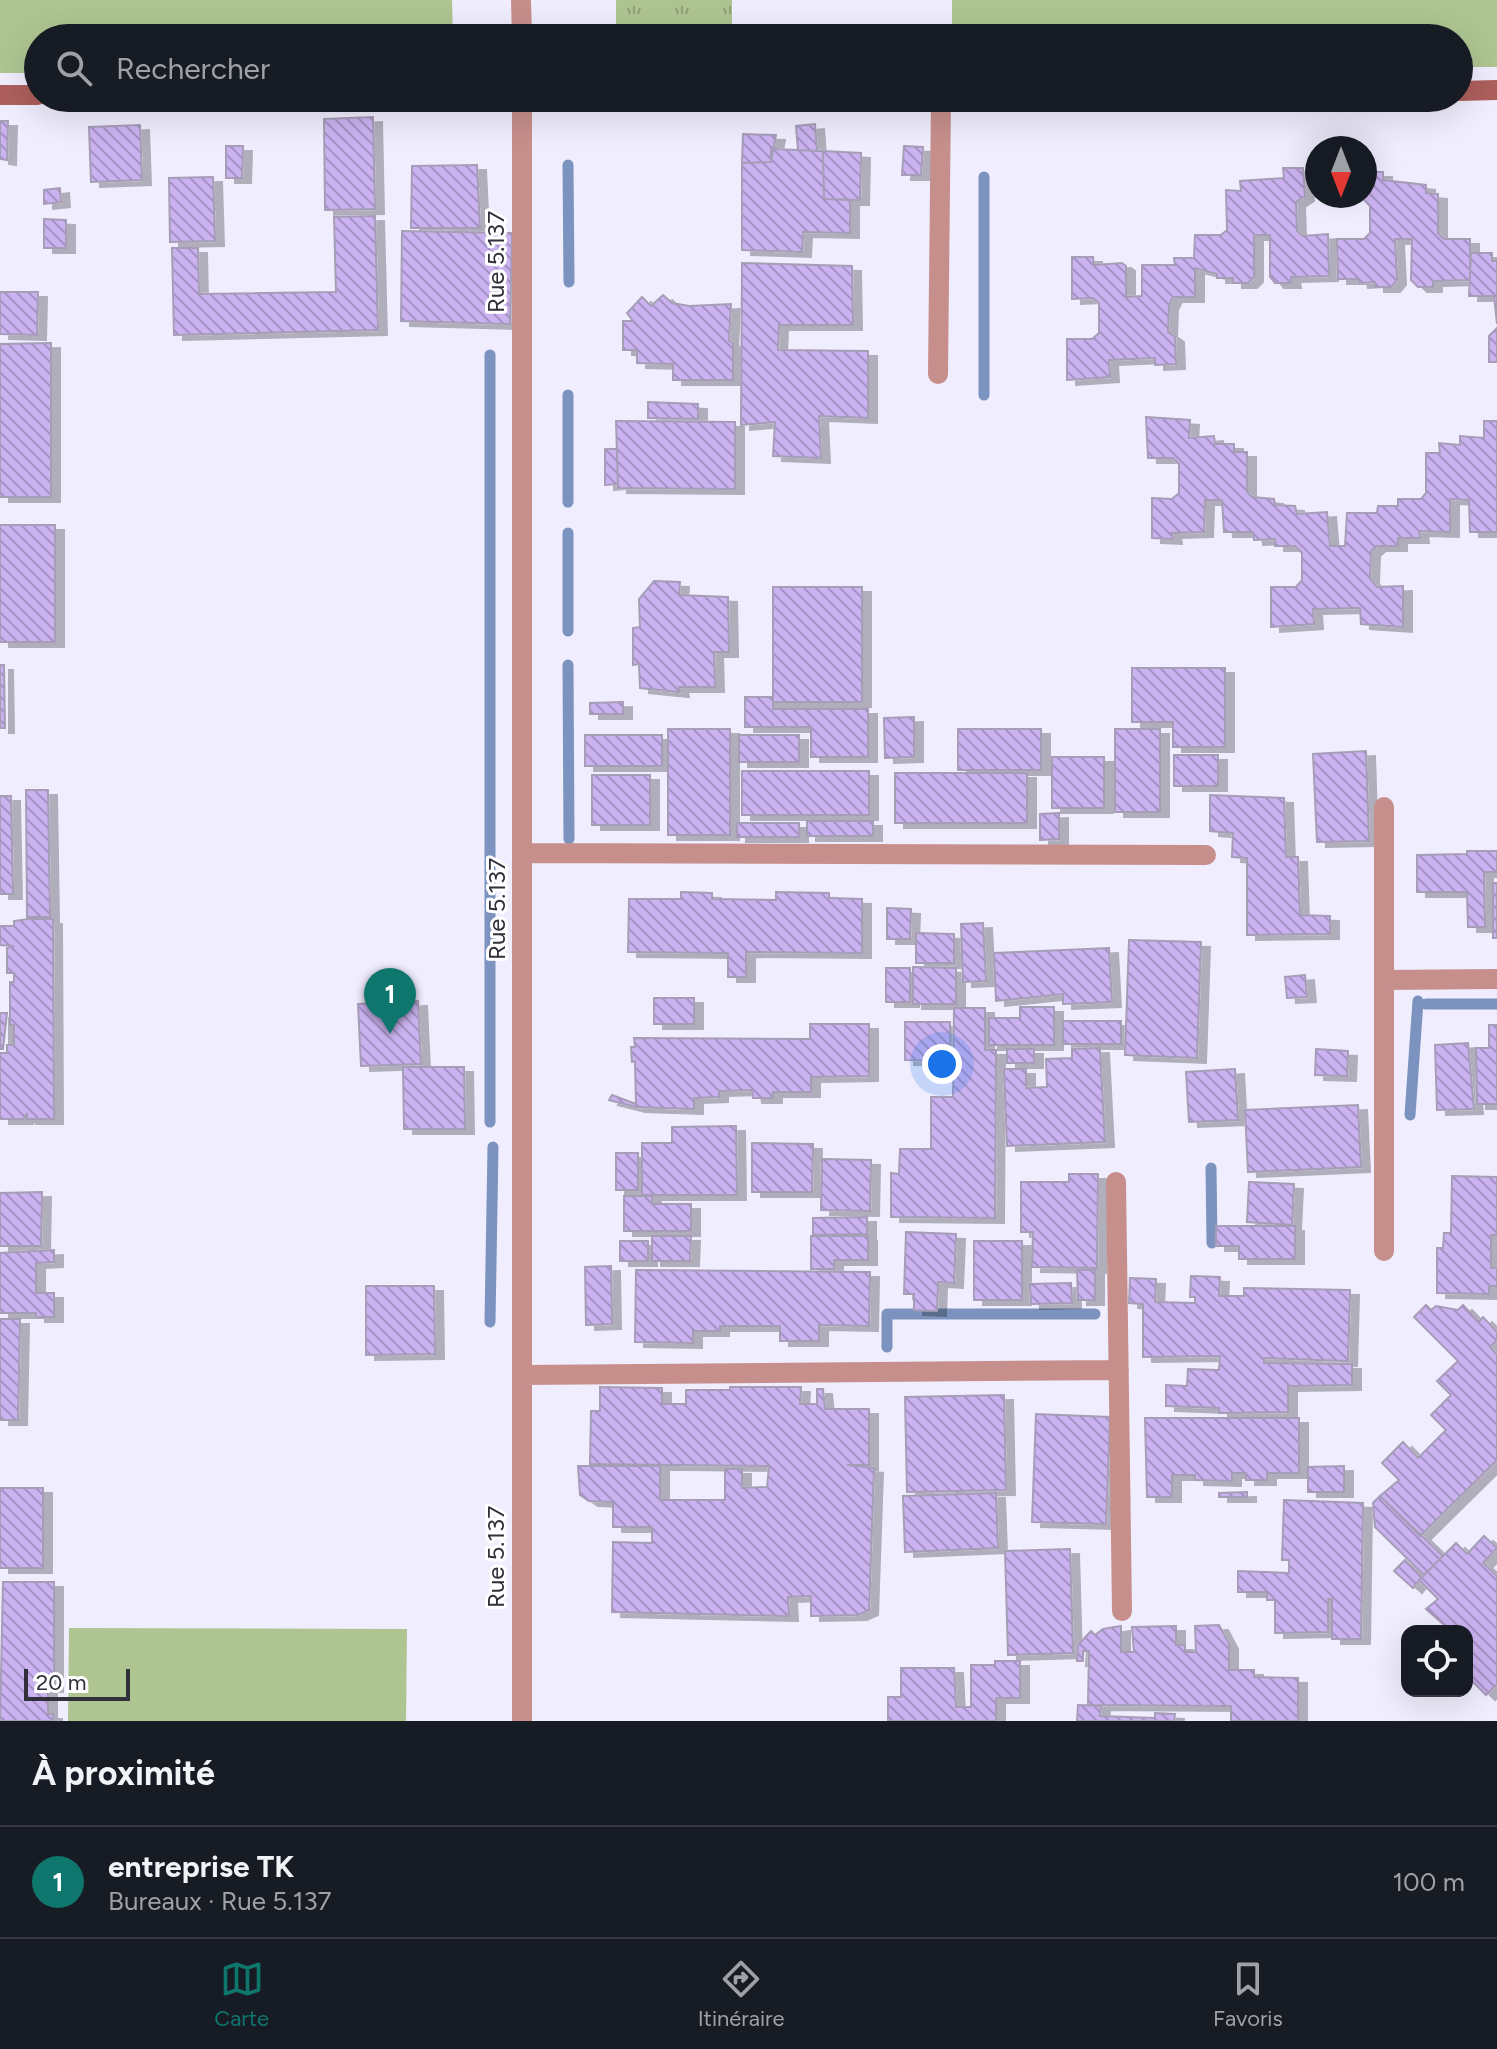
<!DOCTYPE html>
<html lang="fr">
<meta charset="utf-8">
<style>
body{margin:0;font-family:Figtree,sans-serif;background:#242831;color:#f1f3f6}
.controls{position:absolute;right:24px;bottom:24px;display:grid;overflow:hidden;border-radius:16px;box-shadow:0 8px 32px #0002}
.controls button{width:72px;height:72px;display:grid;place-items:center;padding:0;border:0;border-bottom:2px solid #363941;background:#171b24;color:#f1f3f6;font:40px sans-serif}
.compass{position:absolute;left:1305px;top:136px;width:72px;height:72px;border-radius:50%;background:#171b24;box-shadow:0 8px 32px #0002;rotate:180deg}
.scale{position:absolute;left:24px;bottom:20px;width:106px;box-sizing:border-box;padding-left:8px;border:4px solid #312f3a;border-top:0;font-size:22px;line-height:28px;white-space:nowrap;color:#312f3a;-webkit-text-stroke:6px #fff;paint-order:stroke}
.you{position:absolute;left:942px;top:1064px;width:28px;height:28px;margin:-20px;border:6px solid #fff;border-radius:50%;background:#1a73e8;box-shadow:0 0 0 12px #1a73e833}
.badge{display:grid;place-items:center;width:52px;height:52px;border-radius:50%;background:#0f766e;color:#fff;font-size:26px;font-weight:700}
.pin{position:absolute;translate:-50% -66px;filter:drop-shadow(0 2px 4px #0008)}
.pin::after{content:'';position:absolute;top:42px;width:28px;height:24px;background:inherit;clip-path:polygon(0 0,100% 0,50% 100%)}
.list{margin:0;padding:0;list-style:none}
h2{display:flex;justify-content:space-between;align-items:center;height:104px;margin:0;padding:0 32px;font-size:34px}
h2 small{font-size:26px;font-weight:400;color:#9ea1a6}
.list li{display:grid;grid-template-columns:52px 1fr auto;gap:24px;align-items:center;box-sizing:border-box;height:112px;padding:0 32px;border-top:2px solid #363941}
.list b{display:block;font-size:30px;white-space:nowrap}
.list p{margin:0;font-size:26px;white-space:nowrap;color:#9ea1a6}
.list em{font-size:26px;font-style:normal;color:#9ea1a6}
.icon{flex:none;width:44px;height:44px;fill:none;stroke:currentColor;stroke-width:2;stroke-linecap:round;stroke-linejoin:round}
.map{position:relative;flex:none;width:1497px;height:1721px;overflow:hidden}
.search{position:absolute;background:#171b24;box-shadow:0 8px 32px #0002;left:24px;right:24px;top:24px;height:88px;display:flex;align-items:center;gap:20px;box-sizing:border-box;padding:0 28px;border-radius:44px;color:#9ea1a6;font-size:30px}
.sheet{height:216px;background:#171b24}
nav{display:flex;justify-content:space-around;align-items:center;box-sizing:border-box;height:112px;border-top:2px solid #363941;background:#171b24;font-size:22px;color:#9ea1a6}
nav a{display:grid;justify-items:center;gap:4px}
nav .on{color:#0f766e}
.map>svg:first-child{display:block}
.grass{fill:#aec592}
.park{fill:url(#park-tufts)}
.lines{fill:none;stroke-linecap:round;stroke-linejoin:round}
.stream{stroke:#7b93be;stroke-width:11}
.building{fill:url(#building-back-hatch);stroke:#a69db7;stroke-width:2;filter:url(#shadow)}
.minor{stroke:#c68f8c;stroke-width:20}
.secondary{stroke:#ad5f5c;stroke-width:20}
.labels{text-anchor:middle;stroke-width:6;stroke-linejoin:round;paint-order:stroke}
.street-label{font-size:24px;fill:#312f3a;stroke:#fff}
</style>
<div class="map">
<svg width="1497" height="1721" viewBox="0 0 1497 1721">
<defs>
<pattern id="park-tufts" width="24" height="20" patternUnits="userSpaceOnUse" patternTransform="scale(2)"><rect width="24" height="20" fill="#aec592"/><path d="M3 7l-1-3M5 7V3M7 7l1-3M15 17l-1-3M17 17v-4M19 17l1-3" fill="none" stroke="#8ea078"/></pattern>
<pattern id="building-back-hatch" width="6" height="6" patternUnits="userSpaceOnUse" patternTransform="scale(2)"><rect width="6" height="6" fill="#cbb3f1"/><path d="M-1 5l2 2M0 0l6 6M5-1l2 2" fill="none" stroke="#a592c4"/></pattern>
<filter id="shadow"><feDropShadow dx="9" dy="5" stdDeviation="0" flood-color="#0004"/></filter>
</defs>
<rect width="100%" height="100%" fill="#f0edfe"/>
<!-- grass -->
<path class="grass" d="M0,0h452l1,38h-415v35h-38z
M952,0h545v67h-38v-29h-507z
M69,1628l338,1 -1,92h-338z"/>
<!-- park -->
<path class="park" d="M616,0h116v30h-116z"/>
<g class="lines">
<!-- stream -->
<path class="stream" d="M568,165l1,117
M490,355v767
M568,395v107
M984,395v-218
M568,533v98
M568,665l1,174
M1426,1004h71
M1410,1115l8,-114
M1211,1168l1,75
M490,1322l3,-175
M887,1347v-33h208"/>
</g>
<!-- building -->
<path class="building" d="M373,117l2,92 -50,1 -1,-91z
M0,121h8l-1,39 -7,-1z
M815,124l2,27 -19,-1 -2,-24z
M140,125l2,55 -51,2 -2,-55z
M743,134l33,1 -5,27 -29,1z
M226,146h17l-1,32h-16z
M904,146l19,1 -2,28h-19z
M771,149l52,2 1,48 26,1v33l-47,-1 -1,20 -60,-2v-87l29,-1z
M823,151l38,2 -1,47 -36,-1z
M477,165l3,63h-69l1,-62z
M1283,168h20l2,28 -9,6 1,29 6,5 25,-2 1,42 -38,1 1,6h-17l-5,-6v-42h-16v42l-6,6h-15v-5h-16v-4l-22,-6v29h-22l-4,8 -1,27 7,5 1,27 -21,1v-7l-46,2 1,17 -43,3v-41h25l7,-6v-30l-6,-5 -21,1v-42h21l1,8 28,-2 4,3v31l16,-1v-31h33l-1,-7h20l1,-23h26l6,-5 -1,-40 15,1 -1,-10 44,-3z
M1365,172h18v8l43,5v8l12,1v39l6,6h26v41l-37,1v6h-15l-7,-7 1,-41h-17l2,41 -6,7h-16v-5l-16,1 -1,-4h-20l-1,-40h27l6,-6v-27l-8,-8z
M213,177l2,64 -45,1 -1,-64z
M60,188l1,14 -17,2v-14z
M375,216l3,114 -204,5 -2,-87h26l1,46 137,-2 -2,-75z
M44,219l22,1v28h-22z
M402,231l110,2 -2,91 -109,-3z
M1471,253h21v8h5v63l-3,-28h-25z
M742,263l110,3 1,59h-74l-1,25 90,1v67l-49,-2 2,42 -48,-2 2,-34 -34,3z
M0,292h38l-1,43 -37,-1z
M663,295l9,8 17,3 42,-2 -2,37 4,2v37h-60v-16l-36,-1v-13h-14v-29h10l-6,-8 15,-16 9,9z
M1497,328v34h-8v-26z
M51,343v154h-51v-153z
M648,402l50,2v15l-50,-1z
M1146,417l44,3 -1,18 25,-2 1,8h19v8h13v40l5,5 22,2 1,6 20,1 2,8 30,-2 3,34h15l2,-33h30l1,-7h20v-7h23l5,-6v-40h14l-1,-10 21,2v-9l24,2v-17h13v111h-27l-1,-32 -19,-1v33l-31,-1 1,7h-22v8h-21l-6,5 -1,28 7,8 26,-1v41l-42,-3 -1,-16 -47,1 1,15 -43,3v-40h25l6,-7v-27l-7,-7h-20v-7l-21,1 -1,-8h-29l-2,-32h-17l-1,32 -32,1 1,6 -21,-1v-40l20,1 7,-6v-29l-6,-6h-25z
M616,421l119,1v67l-117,-1z
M605,449h12l1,35 -13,1z
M0,525h55v117h-55z
M654,581l26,1 -1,13 49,2 1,55h-15l1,35h-36l1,5 -40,-4 -1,-24 -6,1v-37l7,-1 -1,-28z
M773,587h89v115h-89z
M0,665h4l1,63h-5z
M1132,668h93v79h-52v-25h-41z
M745,697h28v12h95v48h-57v-30h-66z
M623,702v12h-33v-11z
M914,717v40l-29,1 -1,-40z
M668,729h62v106h-62z
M958,729h83v41h-83z
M1115,729h45v83h-45z
M585,735h77v31h-77z
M739,735h60v27h-60z
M1366,751l3,90 -52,1 -4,-88z
M1174,755h44v31h-44z
M1052,757h52v51h-52z
M742,771h127v44h-127z
M895,773h132v50h-132z
M592,775h58v50h-58z
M26,790h22l2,127h-23z
M1210,795l74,3 2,59h12l2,58 30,1v18l-83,1v-77l-15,-1 1,-24 -23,-2z
M0,796h11l2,98h-13z
M1059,813v26l-19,1v-26z
M807,821h66v15h-66z
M737,823h62v14h-62z
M1467,851h30v21h-13l1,55h-17l-1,-35h-50v-37l50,-1z
M1493,883h4v55h-4z
M681,892l31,1v6l64,1v-8l53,1v5l33,1v54l-116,-1v25h-18v-24l-100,-1 1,-53h52z
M887,908l24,1 -1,30h-23z
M28,919h25l1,200h-27v-6l-3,6h-24v-66h7v-8h7v-20h-4v-43h4v-9h-7v-25l7,-2 -14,-1v-19h14v-5z
M983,923l3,58 -23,1 -2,-58z
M916,933l38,1v29h-38z
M1129,940l72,2 -4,116 -72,-3z
M1109,948l3,54 -49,2v-10l-67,7 -2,-48z
M913,967l43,1v36h-43z
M886,968h24v34h-24z
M1305,975l2,22 -20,1 -2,-21z
M654,998h40v26h-40z
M418,1001l3,63 -60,2 -3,-62z
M1020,1007h34v38h-65v-27h31z
M954,1008h31v42h11l-1,168 -104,-1v-44l8,1 1,-25h31v-52h22z
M0,1013h7l-4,36h-3z
M1063,1021h58v23h-58z
M905,1022h45v39l-45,-1z
M810,1024h59v52l-58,1v15h-38v6h-20l-1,-8 -33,1v6l-25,1v11l-58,-2 -1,-46 -3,1 -1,-15h4l-1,-9 176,1z
M1489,1025h8v79h-20l-1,-56h13z
M1468,1043l6,66 -37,1 -2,-65z
M1100,1048l5,94 -98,4 -3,-77h22v19l21,-1 -1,-28 26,-1v-9z
M1007,1049h27v14h-27z
M1316,1049l32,2 -1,25 -32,-1z
M403,1067h61l1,62h-61z
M1235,1069l3,51 -49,2 -3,-50z
M612,1095l24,9v3l-27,-7z
M1358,1105l3,62 -113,5 -3,-62z
M736,1126l1,69h-95v-52h30v-16z
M752,1143l61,1 -1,48h-60z
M616,1153h22v37h-22z
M822,1159l49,1 -1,51 -49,-1z
M1069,1174h29l-1,94 -65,-1 1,-35h-12v-50h48z
M1452,1176l45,1v58h-6v33h6v18h-8v8l-52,-1v-45h6l1,-15h7z
M1249,1182l45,2 -2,41 -45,-3z
M42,1192l-1,54h-41v-53z
M624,1196h28v8h39v27h-67z
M867,1217v17l-54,1v-17z
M1216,1226h79v33h-56v-13h-23z
M906,1232l50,2 -2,49 -16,-1 -1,29 -23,-1v-16h-10z
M652,1236h39l-1,25h-38z
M811,1236h57v24h-34v9h-23z
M620,1241h28v20h-28z
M974,1241h48v59h-48z
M54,1250v12l-18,1v30h18v24h-18v-4h-36v-60z
M611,1266l1,58 -26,1 -1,-58z
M636,1270l234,2 -1,54 -50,-1v16h-39v-15h-60v5h-27v12l-58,-1z
M1077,1270h18v30h-17z
M1191,1276l29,1 -1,19h25v-8l106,2 -2,71 -84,-3v5l88,1v21l-64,1v26l-69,1v-5l-53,-2v-21l21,1 1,-17 31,1 1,-14 -77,1v-53l-14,-1 1,-25 26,1 -1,23 40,1v-6h-5z
M1071,1283l1,20 -41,1 -1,-20z
M366,1286h68l1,68 -69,1z
M1426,1305l5,5 5,-4 22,4 5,-5 16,17 4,-5 14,15v8l-7,7 7,8v105l-77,76 -40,-40 19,-16 -17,-17 21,-21 15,16 28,-28 -15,-15 20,-20 -14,-14 21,-20 -44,-44z
M0,1319h20l-2,101h-18z
M600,1387l62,1v16h24v-14h44v-3h71l-1,17h17v-15h6l2,20h44v56h-22l27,3 -5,142 -11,5 -47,1v-20l-23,1 1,19 -177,-4 1,-70 39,1v-16h-39v-25l-24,-1 -9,-6 -2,-29h82v34h65v-31h17v19l25,-1 2,-21 -179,-2 1,-53h9z
M1004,1395l2,95 -99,2 -2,-95z
M1036,1414l74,3 -4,107 -74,-2z
M1145,1418h154v55h-32v7h-21v-7h-14v8l-37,-1v-5h-23v22h-25z
M1344,1466v26h-36v-25z
M0,1488h43v80h-43z
M1247,1492v5h-28v-4z
M996,1493l2,55 -93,4 -2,-56z
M1380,1496l63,60 -19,19 -49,-48 -2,-24z
M1284,1500l79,3 -2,136h-29v-40h-4v33l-53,1v-33h-8v-8h-29v-21l51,2v-13h-7z
M1484,1536l13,12 -14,15 14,13v108l-11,11 -19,-19v-45h-16l-25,-22 12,-10 -19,-19 37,-37 11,11z
M1070,1549l3,104 -65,2 -3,-104z
M1405,1560l17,17 -9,11 -19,-17z
M3,1582h51v105h-6v27h5v7h-53z
M1219,1625l10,19v26h25v7l44,1v43h-67v-15l-143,-1 1,-54h-6v10h-6l1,-16 13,-14 4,4 8,-6 18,-3v26h13l-2,-25 44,-1v19h9v7h11l-1,-26z
M995,1661h25v37h-24v23h-108v-24h13v-29h53l2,39h15v-42h24z
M1078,1705l23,1 -1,10 55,2v-5l20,1 -1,7h-97z"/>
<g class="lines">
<!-- minor -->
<path class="minor" d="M521,0l1,38
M938,374l3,-276
M1384,807v444
M523,853l683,2
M1384,980l113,-1
M1116,1182l6,429
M522,1375l597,-5
M522,1721v-1623"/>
<!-- secondary -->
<path class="secondary" d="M1459,91l38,-1
M0,95h38"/>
</g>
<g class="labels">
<!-- street labels -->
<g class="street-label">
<text transform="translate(496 262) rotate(-90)" y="8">Rue 5.137</text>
<text transform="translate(497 909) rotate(-90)" y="8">Rue 5.137</text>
<text transform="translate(496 1557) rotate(-90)" y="8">Rue 5.137</text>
</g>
</g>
</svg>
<div class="controls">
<button><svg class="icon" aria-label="locate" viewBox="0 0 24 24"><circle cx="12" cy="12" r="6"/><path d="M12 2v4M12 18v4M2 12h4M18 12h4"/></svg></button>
</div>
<svg class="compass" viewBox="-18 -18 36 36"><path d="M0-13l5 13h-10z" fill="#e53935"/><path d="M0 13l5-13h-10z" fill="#9ea1a6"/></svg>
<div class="scale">20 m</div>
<div class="you"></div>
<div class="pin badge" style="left:390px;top:1034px">1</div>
<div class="search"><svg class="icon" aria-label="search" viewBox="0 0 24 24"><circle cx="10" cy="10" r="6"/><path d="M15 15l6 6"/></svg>Rechercher</div>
</div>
<section class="sheet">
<h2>À proximité<small></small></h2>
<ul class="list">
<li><span class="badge">1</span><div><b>entreprise TK</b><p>Bureaux · Rue 5.137</p></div><em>100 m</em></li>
</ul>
</section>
<nav>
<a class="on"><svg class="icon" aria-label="map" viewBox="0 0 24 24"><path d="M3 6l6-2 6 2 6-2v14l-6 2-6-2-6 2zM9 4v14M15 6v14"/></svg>Carte</a>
<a><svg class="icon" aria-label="directions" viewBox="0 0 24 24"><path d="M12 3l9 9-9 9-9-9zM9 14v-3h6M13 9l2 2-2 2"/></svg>Itinéraire</a>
<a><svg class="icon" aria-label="saved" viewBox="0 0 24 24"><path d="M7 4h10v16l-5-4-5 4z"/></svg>Favoris</a>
</nav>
